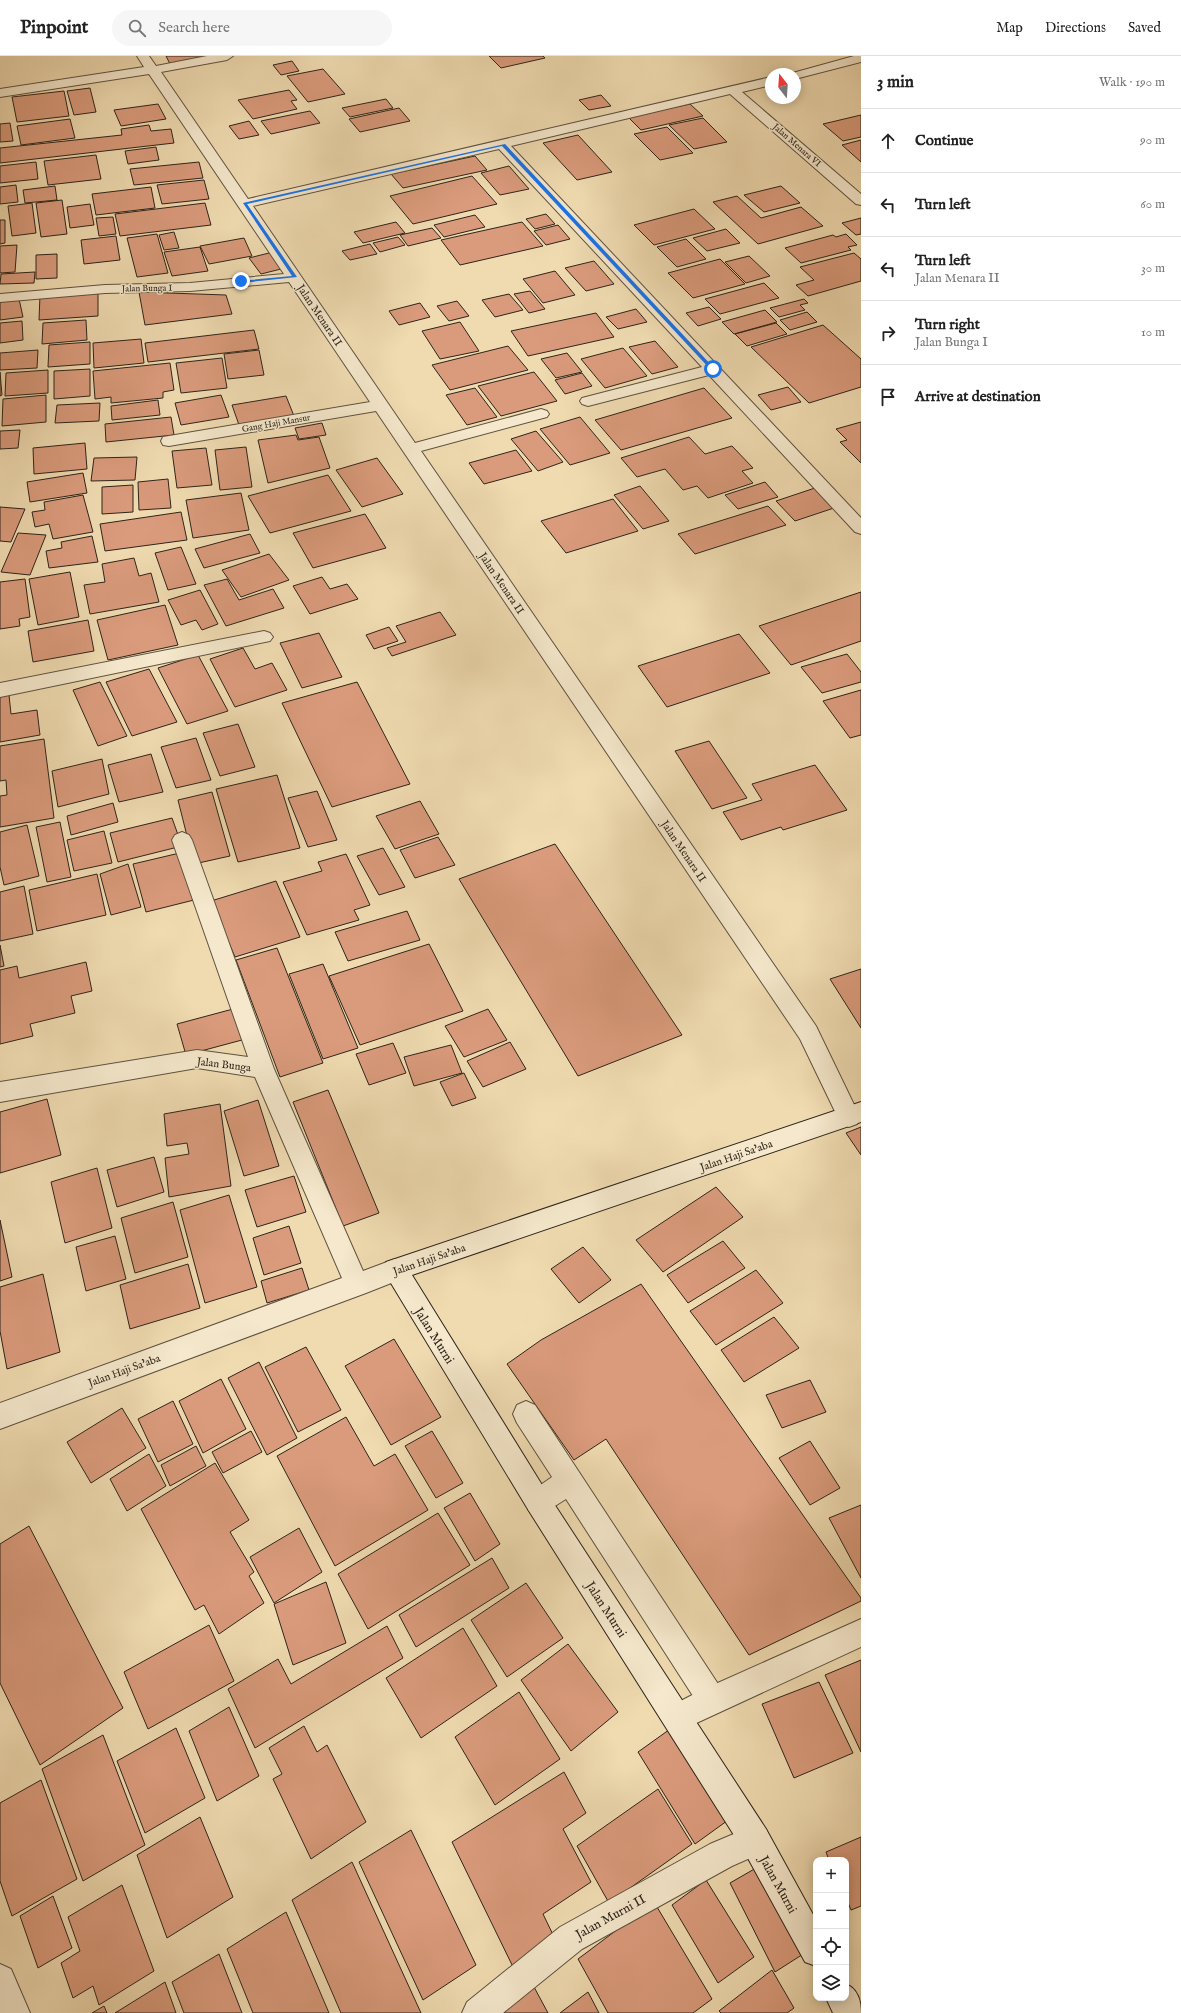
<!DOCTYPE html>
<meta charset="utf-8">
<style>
body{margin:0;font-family:"IM FELL English",serif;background:#f6f6f6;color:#222}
.controls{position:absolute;right:12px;bottom:12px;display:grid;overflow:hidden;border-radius:8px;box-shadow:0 2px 10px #0003}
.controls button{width:36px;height:36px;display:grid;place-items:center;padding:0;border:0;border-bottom:1px solid #e0e0e0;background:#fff;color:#222;font:20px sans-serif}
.compass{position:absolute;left:765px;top:12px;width:36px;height:36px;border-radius:50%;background:#fff;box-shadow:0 2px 10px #0003;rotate:343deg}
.stop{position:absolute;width:12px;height:12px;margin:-9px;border:3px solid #1a73e8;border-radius:50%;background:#fff}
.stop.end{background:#1a73e8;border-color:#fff;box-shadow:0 1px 4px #0008}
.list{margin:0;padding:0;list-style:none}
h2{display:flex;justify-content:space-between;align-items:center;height:52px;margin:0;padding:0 16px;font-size:17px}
h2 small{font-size:13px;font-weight:400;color:#767676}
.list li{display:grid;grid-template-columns:26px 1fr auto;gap:12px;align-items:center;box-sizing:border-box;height:64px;padding:0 16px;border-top:1px solid #e0e0e0}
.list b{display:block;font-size:15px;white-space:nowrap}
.list p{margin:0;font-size:13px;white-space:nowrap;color:#767676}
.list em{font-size:13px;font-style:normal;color:#767676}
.icon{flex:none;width:22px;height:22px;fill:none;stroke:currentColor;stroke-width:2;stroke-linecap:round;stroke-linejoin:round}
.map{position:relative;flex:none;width:861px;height:1957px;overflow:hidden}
header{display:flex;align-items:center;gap:24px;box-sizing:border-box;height:56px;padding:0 20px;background:#fff;border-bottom:1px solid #e0e0e0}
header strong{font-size:19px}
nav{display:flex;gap:22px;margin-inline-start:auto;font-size:14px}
.search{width:280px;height:36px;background:#f6f6f6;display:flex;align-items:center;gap:10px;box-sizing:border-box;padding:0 14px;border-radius:22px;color:#767676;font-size:15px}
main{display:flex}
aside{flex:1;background:#fff}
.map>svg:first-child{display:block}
.building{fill:#da9b7c;stroke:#2d241a}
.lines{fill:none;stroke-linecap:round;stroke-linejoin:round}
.lane-casing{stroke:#5e5240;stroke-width:2}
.street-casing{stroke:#5e5240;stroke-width:2}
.secondary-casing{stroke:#2d241a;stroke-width:2}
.lane{fill:#f5e8cc;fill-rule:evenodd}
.street{fill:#f5e8cc;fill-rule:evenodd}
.secondary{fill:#f5e8cc;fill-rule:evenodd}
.route{fill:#1a73e8}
.labels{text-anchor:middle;stroke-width:3;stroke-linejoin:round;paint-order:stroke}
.far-street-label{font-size:9px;fill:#2d241a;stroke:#f5e8cc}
.street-label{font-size:11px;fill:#2d241a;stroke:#f5e8cc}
.near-street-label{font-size:13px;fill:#2d241a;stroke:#f5e8cc}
</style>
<header>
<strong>Pinpoint</strong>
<div class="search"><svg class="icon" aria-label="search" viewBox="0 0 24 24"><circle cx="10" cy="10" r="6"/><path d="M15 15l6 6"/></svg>Search here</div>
<nav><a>Map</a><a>Directions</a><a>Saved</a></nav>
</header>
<main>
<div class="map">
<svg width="861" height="1957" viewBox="0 0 861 1957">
<rect width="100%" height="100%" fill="#f0dbb1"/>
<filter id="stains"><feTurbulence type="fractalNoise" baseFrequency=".005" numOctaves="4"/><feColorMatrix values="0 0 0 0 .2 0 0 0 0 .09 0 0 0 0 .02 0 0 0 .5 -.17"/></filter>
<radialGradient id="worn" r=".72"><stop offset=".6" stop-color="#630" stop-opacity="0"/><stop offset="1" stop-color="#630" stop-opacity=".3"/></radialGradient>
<!-- building -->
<path class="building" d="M166,0h36l1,1 -33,7z
M489,0h54l2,2 -44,10z
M292,5l7,10 -18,4 -8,-10z
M323,13l22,25 -37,8 -21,-26z
M90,32l6,24 -22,3 -7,-24z
M289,34l8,10 -6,1 6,8 -44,10 -15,-19z
M64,35l5,25 -52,6 -5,-25z
M601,39l10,11 -22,4 -10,-10z
M386,43l7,9 -43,9 -8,-9z
M158,48l8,15 -45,7 -7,-16z
M690,48l13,12 -62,14 -13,-13z
M399,52l11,13 -50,11 -11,-13z
M310,55l10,12 -49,11 -10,-13z
M861,59v22l-18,4 -20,-17z
M703,62l24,24 -33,7 -25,-24z
M70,63l5,19 -54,7 -4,-19z
M249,65l10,14 -20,4 -10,-13z
M10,67l3,18 -13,1v-18z
M149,69l2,6 20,-2 3,14 -174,20v-15l122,-13 -1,-6z
M667,71l26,26 -33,7 -26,-26z
M578,79l34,37 -35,8 -34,-37z
M861,84v22l-19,-17z
M156,91l3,13 -31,4 -3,-13z
M96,99l5,24 -53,6 -4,-24z
M475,100l12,14 -84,18 -12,-14z
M36,106l2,17 -38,4v-17z
M199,106l4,16 -69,7 -4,-16z
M509,110l20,23 -29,6 -19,-22z
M472,120l25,28 -84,20 -23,-28z
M204,124l5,19 -47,5 -5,-19z
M16,129l2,17 -18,2v-17z
M55,130l2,14 -32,3 -2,-13z
M781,130l19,17 -36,9 -20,-17z
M151,131l4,21 -59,7 -4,-21z
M737,140l24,22 40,-11 22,19 -65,18 -45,-42z
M62,144l5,34 -26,3 -5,-34z
M32,147l4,30 -24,3 -4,-30z
M205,147l6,22 -91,11 -5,-22z
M90,148l4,21 -24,3 -3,-21z
M694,153l21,20 -61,16 -20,-20z
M546,158l9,10 -20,5 -9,-10z
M475,159l10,12 -41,10 -10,-12z
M113,161l3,17 -17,2 -3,-18z
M861,162v16l-5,1 -14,-12z
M0,164h5v23l-5,1z
M396,166l9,11 -42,10 -9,-11z
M522,166l21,24 -83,19 -19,-25z
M558,169l12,14 -24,6 -12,-14z
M432,172l9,10 -33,8 -8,-11z
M726,173l14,14 -33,8 -14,-13z
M174,176l5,16 -15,2 -5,-15z
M157,178l11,39 -31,4 -10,-39z
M846,178l11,11 -9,2 3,3 -50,13 -16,-15 48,-13 3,2z
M116,180l4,24 -36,4 -3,-24z
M398,181l7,8 -25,7 -7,-9z
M244,182l8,18 -43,8 -9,-18z
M686,183l20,20 -29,8 -20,-20z
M370,188l7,10 -27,6 -8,-9z
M17,189l-2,27 -15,1v-27z
M200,191l8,24 -36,5 -8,-24z
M273,196l12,16 -24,6 -12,-16z
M854,197l7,6v22l-53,15 -12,-11 18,-5 -14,-13z
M57,198v24l-21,1v-24z
M749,200l21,20 -24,7 -21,-21z
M720,203l25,25 -52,14 -25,-25z
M594,205l20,23 -28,7 -21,-23z
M555,215l20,24 -32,8 -20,-24z
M35,216l-1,11 -34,1 1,-10z
M764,227l15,15 -59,16 -15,-15z
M98,235v25l-59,4 1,-25z
M530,235l15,18 -16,4 -15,-19z
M139,236l87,3 6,19 -87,11z
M509,238l14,16 -28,7 -13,-17z
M19,243l4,18 -23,3v-18z
M804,243l4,4 -8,2 5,5 -26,7 -9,-9z
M457,245l12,15 -20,5 -12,-15z
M420,247l10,14 -31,8 -10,-14z
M709,251l12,12 -23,7 -12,-13z
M636,253l11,13 -29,7 -12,-12z
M765,254l12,12 -43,12 -12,-12z
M807,256l10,10 -27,8 -10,-10z
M596,257l18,24 -86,19 -17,-25z
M86,264l1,20 -45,4 1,-21z
M22,265l1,19 -23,3v-20z
M460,266l19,29 -39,8 -18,-28z
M776,267l11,11 -40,12 -12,-12z
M823,269l38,34v28l-52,16 -58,-56z
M254,274l5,19 -111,13 -3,-19z
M141,283l3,24 -50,5 -1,-25z
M655,285l23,26 -26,7 -23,-27z
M90,286v22l-42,3 1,-22z
M508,290l20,24 -78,20 -18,-25z
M623,292l24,28 -42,12 -24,-29z
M38,294l-1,18 -37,2v-17z
M259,294l5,25 -36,4 -4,-25z
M567,297l15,19 -26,6 -15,-19z
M222,302l5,30 -46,5 -5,-30z
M170,307l4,27 -11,2v6l-52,5v-6l-16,2 -2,-28z
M90,313v27l-36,3v-28z
M48,314v23l-43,3 1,-23z
M0,316l2,23 -2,1z
M534,316l23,29 -56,15 -23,-30z
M582,317l10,13 -27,8 -10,-14z
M788,331l13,15 -30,8 -13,-15z
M475,332l22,29 -30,8 -21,-30z
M704,332l28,30 -111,32 -26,-30z
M46,339v27l-44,4 1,-27z
M221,339l8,22 -48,8 -6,-22z
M286,340l8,20 -55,9 -7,-20z
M158,344l2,15 -48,5 -1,-14z
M100,347l-1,18 -44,2 2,-18z
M171,361l3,18 -68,7 -1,-18z
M580,361l30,36 -40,12 -30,-36z
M861,366v41l-21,-21 7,-2 -11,-11z
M322,367l4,12 -27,4 -4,-11z
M20,374l-2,18 -18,1v-18z
M536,375l27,31 -25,9 -27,-32z
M296,379l2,5 21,-3 11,31 -62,15 -10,-43z
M689,381l16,17 27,-8 21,22 -11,3 11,12 -45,15 -11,-12 -14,4 -18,-21 -28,8 -16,-19z
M85,387l2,26 -53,5 -1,-26z
M246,391l6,40 -32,3 -5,-40z
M206,392l6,37 -35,3 -5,-37z
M516,394l16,21 -48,13 -15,-21z
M137,401l-2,23 -44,1 3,-23z
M377,402l26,36 -41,13 -26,-37z
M83,417l4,20 -57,9 -3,-20z
M328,419l23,36 -81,22 -22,-37z
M168,423l3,29 -32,2 -1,-28z
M765,426l13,15 -40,12 -13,-14z
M133,429v27l-31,2v-27z
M640,430l29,35 -26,8 -29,-34z
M818,431l19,20 -42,14 -19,-20z
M241,437l8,37 -56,8 -7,-38z
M83,439l10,37 -40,7 -4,-15 -14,3 -3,-15 13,-2 -1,-8z
M613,443l25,32 -72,22 -25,-32z
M768,450l18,19 -91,29 -17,-20z
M0,451l25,2 -14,33 -11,-1z
M181,456l6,28 -82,11 -5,-27z
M365,458l21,34 -73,20 -20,-35z
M18,477l28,2 -16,40 -29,-3z
M250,478l10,19 -56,15 -9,-19z
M92,480l6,26 -49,6 -3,-17 16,-3 -1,-6z
M181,491l15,37 -28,6 -13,-37z
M269,498l20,26 -48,17 -19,-27z
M134,502l5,18 12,-3 8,29 -69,12 -6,-29 21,-3 -3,-18z
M70,516l9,45 -41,8 -9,-46z
M322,521l8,12 17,-5 11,15 -48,15 -17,-28z
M25,523l5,38 -11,2 1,7 -20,3v-47z
M227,523l12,21 34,-11 11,19 -58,18 -22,-41z
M200,534l18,34 -16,6 -6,-10 -15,5 -13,-25z
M861,536v49l-70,24 -32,-39z
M165,549l13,40 -70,15 -11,-40z
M440,556l16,23 -64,21 -5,-8 19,-6 -10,-16z
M88,564l6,31 -61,11 -5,-31z
M389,571l9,14 -24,8 -8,-14z
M319,577l23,44 -40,11 -22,-45z
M739,578l31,39 -103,34 -29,-41z
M243,592l12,21 17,-6 15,27 -52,17 -25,-48z
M847,598l14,18v10l-39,11 -21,-26z
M198,599l30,56 -41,13 -29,-56z
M149,613l28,53 -45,14 -26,-54z
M100,626l27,54 -29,10 -25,-56z
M357,626l53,102 -78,23 -50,-104z
M861,634v45l-11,3 -27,-37z
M9,639l2,19 26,-4 3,25 -40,7v-45z
M238,668l17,43 -35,9 -17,-43z
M196,682l15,42 -35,8 -15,-41z
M44,683l10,79 -54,9v-31l7,-1 -1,-15 -6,1v-35z
M709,685l38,57 -35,11 -37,-58z
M151,698l12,38 -44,10 -11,-37z
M102,703l7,35 -51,13 -6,-36z
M815,709l32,45 -64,20 -2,-3 -40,13 -18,-28 39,-12 -10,-16z
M277,719l23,73 -62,14 -22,-73z
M317,735l20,49 -29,7 -20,-49z
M212,736l18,64 -36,8 -16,-64z
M420,745l19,33 -44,15 -19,-33z
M113,747l5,19 -47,13 -4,-19z
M172,762l10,28 -64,16 -8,-29z
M60,766l11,55 -24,5 -11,-55z
M27,769l12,51 -35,9 -4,-18v-35z
M104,775l8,32 -38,8 -7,-31z
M438,781l17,28 -40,13 -15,-28z
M555,788l127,191 -104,41 -119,-197z
M383,792l22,39 -26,8 -22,-39z
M184,796l14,47 -52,13 -13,-48z
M346,798l24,51 -16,5 5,10 -52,15 -24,-53 39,-11 -4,-9z
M128,808l13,43 -30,8 -11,-41z
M97,818l9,41 -69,16 -8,-41z
M276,825l24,56 -65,20 -24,-56z
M24,830l9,48 -33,7v-49z
M407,855l13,29 -72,21 -13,-29z
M429,888l34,67 -103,34 -31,-69z
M0,889l4,21 -4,1z
M277,892l46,115 -43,14 -44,-117z
M86,906l6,29 -21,5 4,17 -45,11 3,12 -33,8v-74l17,-4 2,12z
M323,908l35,84 -35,11 -34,-85z
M861,913v59l-31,-49z
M233,953l9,31 -56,15 -9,-31z
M488,953l19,31 -43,17 -19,-31z
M510,986l16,27 -43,18 -16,-26z
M393,987l13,30 -37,12 -13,-31z
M451,989l11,28 -48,13 -10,-29z
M464,1017l12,25 -24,8 -12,-24z
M328,1034l51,123 -36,13 -50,-124z
M47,1043l14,56 -61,18v-61z
M258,1044l21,66 -35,10 -20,-65z
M220,1048l11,82 -62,11 -4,-39 24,-4 -2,-11 -20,3 -3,-32z
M861,1071v28l-15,-22z
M154,1101l10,35 -47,15 -10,-37z
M97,1112l15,60 -47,15 -14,-61z
M294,1120l12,36 -49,15 -12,-37z
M716,1131l27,30 -80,55 -27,-32z
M229,1139l28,92 -52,16 -25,-93z
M173,1146l15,55 -53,16 -14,-55z
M0,1164l12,57 -12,4z
M289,1170l12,37 -37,12 -11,-37z
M115,1180l11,43 -40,12 -10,-44z
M723,1185l22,27 -57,35 -21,-28z
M583,1191l28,33 -32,23 -28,-34z
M188,1208l12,44 -70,21 -10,-44z
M302,1212l7,22 -42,13 -6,-22z
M756,1214l27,33 -67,42 -26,-34z
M43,1218l17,78 -53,17 -7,-38v-44z
M641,1228l220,314v3l-112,54 -143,-216 -32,21 -67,-96 34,-24z
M774,1261l25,31 -55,34 -23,-32z
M394,1283l47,78 -50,28 -46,-79z
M306,1291l35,63 -43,22 -33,-65z
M259,1306l38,76 -30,17 -39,-77z
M221,1323l25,50 -43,24 -24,-52z
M810,1324l16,32 -44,16 -16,-33z
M173,1345l20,43 -35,18 -20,-43z
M122,1352l24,40 -55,35 -24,-41z
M346,1361l28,49 21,-12 33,56 -93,56 -58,-110z
M251,1375l11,21 -39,21 -11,-21z
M432,1375l31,52 -27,15 -31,-52z
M810,1385l30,47 -30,17 -31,-47z
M196,1390l10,20 -36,20 -9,-21z
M149,1398l17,32 -39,25 -17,-32z
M215,1407l34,57 -19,12 24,40 -5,4 15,27 -45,31 -15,-29 -9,5 -54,-101z
M470,1437l30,51 -25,17 -31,-53z
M861,1449v73l-32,-60z
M438,1457l32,52 -102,64 -30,-55z
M29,1470l94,182 -83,57 -40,-82v-139z
M299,1472l23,44 -48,31 -24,-46z
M492,1502l17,30 -93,59 -17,-32z
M326,1526l20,61 -53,22 -19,-61z
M526,1527l37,55 -56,39 -36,-57z
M209,1569l25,56 -86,48 -24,-57z
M387,1570l16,32 -148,90 -27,-59 50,-30 13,25z
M463,1572l34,58 -76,52 -35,-60z
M568,1588l50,68 -47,39 -50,-71z
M861,1604v92l-36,-77z
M819,1626l34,71 -59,25 -32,-74z
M519,1636l41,67 -65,46 -40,-68z
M229,1651l30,69 -42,25 -28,-70z
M304,1670l13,26 10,-7 39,77 -55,37 -38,-80 9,-5 -13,-26z
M673,1671l58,91 -36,26 -57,-92z
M176,1672l29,70 -60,35 -28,-72z
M103,1679l42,110 -62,36 -41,-112z
M564,1716l22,41 -23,16 28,53 -48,32 14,29 -42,28 -63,-129z
M41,1724l36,99 -65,37 -12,-35v-78z
M658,1733l34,55 -83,59 -32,-57z
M200,1761l33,80 -66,41 -30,-83z
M411,1774l65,135 -53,35 -64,-138z
M861,1781v69l-10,4 -5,-12v-38h-17l-3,-8z
M352,1806l69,151h-80l-49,-113z
M763,1808l45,87 -33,21 -45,-89z
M706,1824l48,77 -36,26 -46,-78z
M122,1829l32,86 -55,34 -6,-19 -20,12 -12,-35 19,-12 -12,-34z
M53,1840l19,52 -34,20 -18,-52z
M654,1846l58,97 -19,14h-85l-30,-54z
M286,1856l43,101h-76l-26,-64z
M219,1898l23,59h-58l-12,-31z
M772,1914l22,38 -7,5h-66l-2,-2z
M165,1926l11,31h-61z
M534,1931l14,26h-50z
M588,1936l11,21h-39z
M104,1950l3,7h-15z"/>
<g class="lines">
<!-- lane casing -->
<g class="lane-casing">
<path id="lane" d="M526,1345l9,4 187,285 4,10 -4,10 -10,4 -10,-4 -136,-211 -19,12 -9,4 -9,-4 -4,-9 4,-9 23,-16 -35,-54 -4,-9 4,-9z"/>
</g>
<!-- street casing -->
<g class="street-casing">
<path id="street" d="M137,0h12l7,10 51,-10h26l-6,4 -66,12 87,127 523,-122v8l-29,7 119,102v11l-5,-1 -126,-110 -219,52 350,372v16l-6,-2 -146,-157 -121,31 -6,-2 -2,-3 2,-3 120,-31 -203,-218 -246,57 162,237 126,-34 6,2 2,3 -2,3 -126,34 395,575 44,91 -3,7 -8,3 -8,-3 -41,-85 -424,-628 -207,35 -6,-1 -2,-4 2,-4 6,-1 201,-34 -81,-120 -99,9 -85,2 -105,9v-8l105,-9 85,-2 94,-9 -135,-200 -149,23v-8l144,-22z
M854,0h7v6l-66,17v-5h-6z
M264,575l6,2 3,4 -3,4 -270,56v-14z
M182,776l7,3 3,5 82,229 89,202 32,-12 9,3 3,8 -3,8 -38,15 -366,136v-26l342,-125 -87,-201 -58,-9 -197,34v-20l197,-32 51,7 -76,-217 3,-5z
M861,1563v28l-184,85 -10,-4 -4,-10 4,-10 35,-18z
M755,1769l11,4 4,11 -4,11 -34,15 -150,83 -79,64h-41l5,-11 93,-75 150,-83z
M0,1908l11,5 19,44h-30z"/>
</g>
<!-- secondary casing -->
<g class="secondary-casing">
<path id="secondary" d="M861,1046v20l-449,153 135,218 219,336 50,91v46l-11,-4 -61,-111 -215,-340 -146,-241 3,-8 9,-3z
M846,1928c12,5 15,17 15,29h-28l-7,-15h20z"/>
</g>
<!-- lane -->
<use href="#lane" class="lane"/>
<!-- street -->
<use href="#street" class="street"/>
<!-- secondary -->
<use href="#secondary" class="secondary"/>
</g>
<!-- route -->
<path class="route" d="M505,88l209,224v2h-3l-209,-224 -255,58 50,73 -56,6 -2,-2 53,-5 -49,-73z"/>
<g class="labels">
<!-- far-street labels -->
<g class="far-street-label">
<text transform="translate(797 89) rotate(41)" y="3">Jalan Menara VI</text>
<text transform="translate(147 232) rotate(-1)" y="3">Jalan Bunga I</text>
<text transform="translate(276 367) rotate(-10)" y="3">Gang Haji Mansur</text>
</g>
<!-- street labels -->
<g class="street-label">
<text transform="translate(320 259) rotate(56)" y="4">Jalan Menara II</text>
<text transform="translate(502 527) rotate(56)" y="4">Jalan Menara II</text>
<text transform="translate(684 795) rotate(56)" y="4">Jalan Menara II</text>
<text transform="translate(224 1008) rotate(7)" y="4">Jalan Bunga</text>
<text transform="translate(736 1099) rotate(-19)" y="4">Jalan Haji Sa'aba</text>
<text transform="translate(429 1203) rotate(-19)" y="4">Jalan Haji Sa'aba</text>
<text transform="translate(124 1314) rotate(-20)" y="4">Jalan Haji Sa'aba</text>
</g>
<!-- near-street labels -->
<g class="near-street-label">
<text transform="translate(435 1279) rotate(58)" y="5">Jalan Murni</text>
<text transform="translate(607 1553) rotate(57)" y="5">Jalan Murni</text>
<text transform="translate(779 1828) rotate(61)" y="5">Jalan Murni</text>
<text transform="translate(610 1860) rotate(-29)" y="5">Jalan Murni II</text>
</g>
</g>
<rect width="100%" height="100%" filter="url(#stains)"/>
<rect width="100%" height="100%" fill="url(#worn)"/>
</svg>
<div class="controls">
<button>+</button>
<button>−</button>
<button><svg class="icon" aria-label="locate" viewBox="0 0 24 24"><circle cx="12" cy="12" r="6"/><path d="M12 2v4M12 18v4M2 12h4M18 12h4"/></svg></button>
<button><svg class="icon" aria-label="layers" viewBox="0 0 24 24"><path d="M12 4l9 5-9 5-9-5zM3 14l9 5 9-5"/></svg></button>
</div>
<svg class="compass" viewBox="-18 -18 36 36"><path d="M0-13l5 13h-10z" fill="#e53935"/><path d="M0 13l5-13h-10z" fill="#767676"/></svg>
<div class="stop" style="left:713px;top:313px"></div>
<div class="stop end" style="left:241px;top:225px"></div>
</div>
<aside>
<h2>3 min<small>Walk · 190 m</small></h2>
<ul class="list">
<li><svg class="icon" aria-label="ahead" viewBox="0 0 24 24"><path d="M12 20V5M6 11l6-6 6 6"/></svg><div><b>Continue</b></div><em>90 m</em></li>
<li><svg class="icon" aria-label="left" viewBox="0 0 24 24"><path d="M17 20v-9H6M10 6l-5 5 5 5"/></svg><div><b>Turn left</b></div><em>60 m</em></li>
<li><svg class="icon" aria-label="left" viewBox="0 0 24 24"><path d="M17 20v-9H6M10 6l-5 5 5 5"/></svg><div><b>Turn left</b><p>Jalan Menara II</p></div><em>30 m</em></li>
<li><svg class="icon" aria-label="right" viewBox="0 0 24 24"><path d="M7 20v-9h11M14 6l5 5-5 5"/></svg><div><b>Turn right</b><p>Jalan Bunga I</p></div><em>10 m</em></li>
<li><svg class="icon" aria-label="arrive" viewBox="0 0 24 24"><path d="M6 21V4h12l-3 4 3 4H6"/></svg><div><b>Arrive at destination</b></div></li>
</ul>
</aside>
</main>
